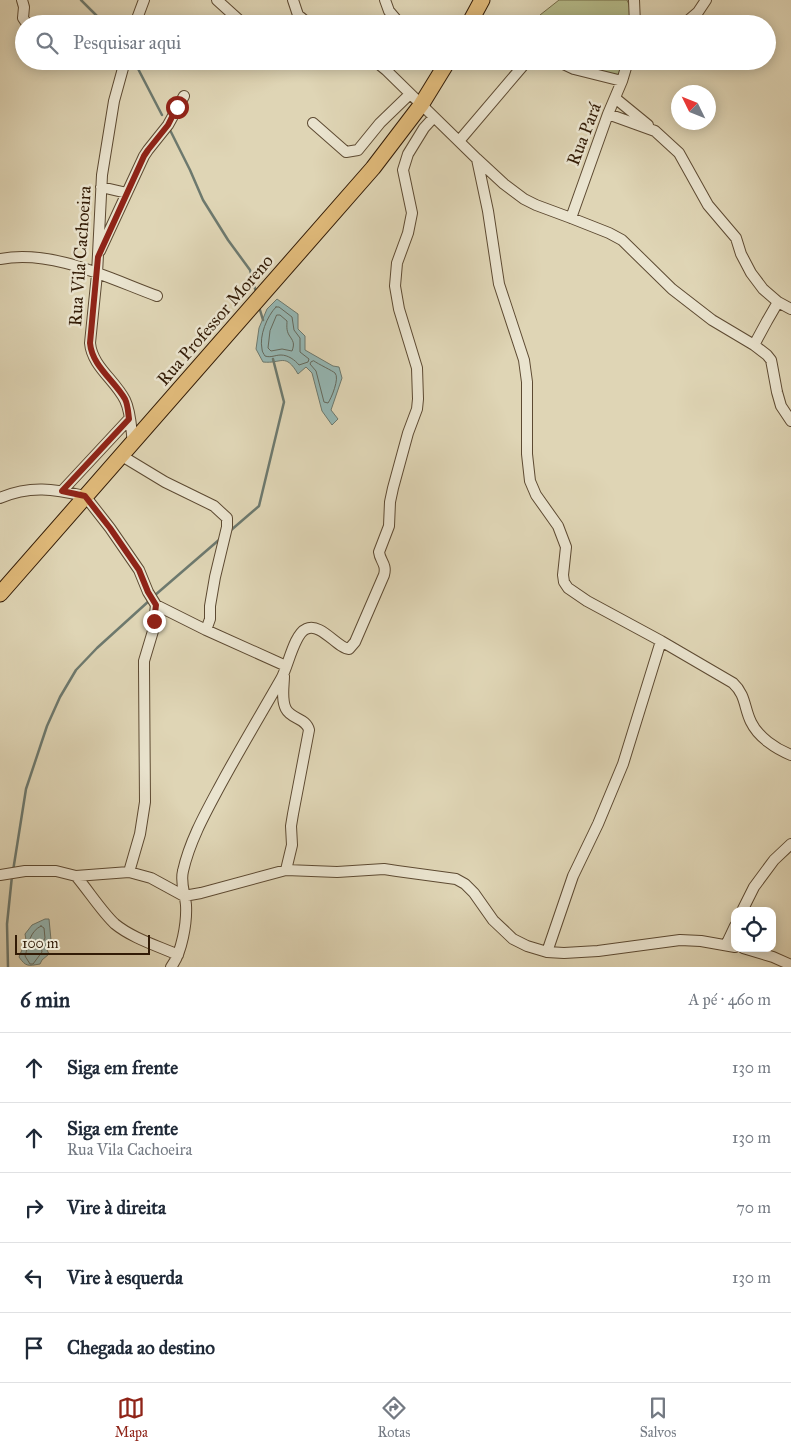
<!DOCTYPE html>
<html lang="pt">
<meta charset="utf-8">
<style>
body{margin:0;font-family:"IM FELL Great Primer",serif;background:#f2f2f3;color:#1f2937}
.controls{position:absolute;right:15px;bottom:15px;display:grid;overflow:hidden;border-radius:10px;box-shadow:0 2px 12px #0003}
.controls button{width:45px;height:45px;display:grid;place-items:center;padding:0;border:0;border-bottom:1px solid #e0e1e3;background:#fff;color:#1f2937;font:25px sans-serif}
.compass{position:absolute;left:671px;top:85px;width:45px;height:45px;border-radius:50%;background:#fff;box-shadow:0 2px 12px #0003;rotate:313deg}
.scale{position:absolute;left:15px;bottom:12px;width:135px;box-sizing:border-box;padding-left:5px;border:2px solid #321b06;border-top:0;font-size:14px;line-height:18px;white-space:nowrap;color:#321b06;-webkit-text-stroke:4px #eae4cf;paint-order:stroke}
.stop{position:absolute;width:15px;height:15px;margin:-11px;border:4px solid #8f2418;border-radius:50%;background:#fff}
.stop.end{background:#8f2418;border-color:#fff;box-shadow:0 1px 5px #0008}
.list{margin:0;padding:0;list-style:none}
h2{display:flex;justify-content:space-between;align-items:center;height:65px;margin:0;padding:0 20px;font-size:21px}
h2 small{font-size:16px;font-weight:400;color:#747a83}
.list li{display:grid;grid-template-columns:32px 1fr auto;gap:15px;align-items:center;box-sizing:border-box;height:70px;padding:0 20px;border-top:1px solid #e0e1e3}
.list b{display:block;font-size:19px;white-space:nowrap}
.list p{margin:0;font-size:16px;white-space:nowrap;color:#747a83}
.list em{font-size:16px;font-style:normal;color:#747a83}
.icon{flex:none;width:28px;height:28px;fill:none;stroke:currentColor;stroke-width:2;stroke-linecap:round;stroke-linejoin:round}
.map{position:relative;flex:none;width:791px;height:967px;overflow:hidden}
.search{position:absolute;background:#fff;box-shadow:0 2px 12px #0003;left:15px;right:15px;top:15px;height:55px;display:flex;align-items:center;gap:12px;box-sizing:border-box;padding:0 18px;border-radius:28px;color:#747a83;font-size:19px}
.sheet{height:415px;background:#fff}
nav{display:flex;justify-content:space-around;align-items:center;box-sizing:border-box;height:70px;border-top:1px solid #e0e1e3;background:#fff;font-size:14px;color:#747a83}
nav a{display:grid;justify-items:center;gap:2px}
nav .on{color:#8f2418}
.map>svg:first-child{display:block}
.green{fill:#b5bc8b;stroke:#746c48}
.water{fill:#95b7b4;stroke:#6d796e}
.lines{fill:none;stroke-linecap:round;stroke-linejoin:round}
.shore{stroke:#64695d;stroke-width:1}
.stream{stroke:#6d796e;stroke-width:2.5}
.minor-casing{stroke:#5d4a32;stroke-width:12}
.highway-casing{stroke:#321b06;stroke-width:17}
.minor{stroke:#eae4cf;stroke-width:10}
.highway{stroke:#e0ba7a;stroke-width:15}
.route{stroke:#8f2418;stroke-width:6}
.labels{text-anchor:middle;stroke-width:5;stroke-linejoin:round;paint-order:stroke}
.street-label{font-size:18px;fill:#321b06;stroke:#eae4cf}
</style>
<div class="map">
<svg width="791" height="967" viewBox="0 0 791 967">
<rect width="100%" height="100%" fill="#dfd5b5"/>
<filter id="stains"><feTurbulence type="fractalNoise" baseFrequency=".004" numOctaves="4"/><feColorMatrix values="0 0 0 0 .2 0 0 0 0 .09 0 0 0 0 .02 0 0 0 .5 -.17"/></filter>
<radialGradient id="worn" r=".72"><stop offset=".6" stop-color="#630" stop-opacity="0"/><stop offset="1" stop-color="#630" stop-opacity=".3"/></radialGradient>
<!-- green -->
<path class="green" d="M559,0h68l4,9 -1,15h-94l-1,-3 5,-6z
M566,61h58l-5,16 -13,-2z"/>
<!-- water -->
<path class="water" d="M277,299l21,15v15l7,7v14l28,16 6,1 3,11 -11,32 7,9 -6,6 -10,-14 -10,-38 -6,-6 -8,7c-13,-22 -16,-10 -35,-12l-7,-13 3,-21 8,-19z
M45,919h4l2,21 -5,8 3,6 -7,6 -2,4c-12,2 -14,3 -21,-7l7,-17 -1,-6 7,-9z"/>
<g class="lines">
<!-- shore -->
<path class="shore" d="M276,307h3l13,10 2,13 6,8v14l9,7 -1,3 -9,3c-4,-5 -11,-10 -18,-10 -6,0 -10,3 -16,1 -1,-2 -3,-4 -3,-7 -3,-13 5,-33 14,-42z
M277,315h3l7,6c0,4 -1,9 2,14 4,6 6,8 3,16l-10,-2 -11,2 -3,-3 2,-17z
M314,361c4,3 19,10 21,12 5,5 -4,26 -7,30l-4,-1 -8,-31 -6,-7 1,-2z
M41,926l3,2 1,10 -4,8 1,6 -9,12h-3l-5,-8c4,-12 4,-24 16,-30z"/>
<!-- stream -->
<path class="stream" d="M81,0l24,24
M134,61l28,54
M170,130l20,40 13,30 25,40 22,30 6,22
M260,310l3,10
M230,531l29,-25 25,-104 -11,-43
M154,596l66,-57
M13,871l13,-82 21,-63 13,-29 16,-27 21,-22 53,-48
M8,967l-1,-43 5,-48"/>
<!-- minor casing -->
<g class="minor-casing">
<path id="minor" d="M22,0l2,7 -1,11 4,6
M217,0l22,20
M293,0l5,15 11,9
M385,0l4,11 11,13
M634,0l1,24
M135,24l9,-24
M684,24l14,-12 8,-12
M125,61l-11,40 -12,74 -5,99 -7,69c2,23 25,37 35,57 6,12 6,29 8,43
M375,61l11,9 91,89 27,25 20,15 12,6 35,13 38,15 13,7 50,49 40,31 42,25 13,10 4,5 1,5 5,27 4,14 10,15
M557,61l17,8 48,12
M615,98l33,27
M608,114l47,17 24,22 29,52 28,33 5,16 10,19 12,16 15,13 13,7
M313,123l33,29 12,-2 22,-27 30,-29
M459,141l68,-80
M477,159l11,52 11,73 25,76 3,22v72l3,27 6,14 22,31 8,21 -3,28 1,7 4,6 19,13 74,40 72,42c13,12 11,25 18,39 7,15 25,27 40,33
M101,187l26,6
M571,218l37,-104 14,-33 6,-20
M100,251l44,-95 4,-6 20,-25 16,-29
M0,259c53,-10 108,19 157,37
M754,345l13,-24 11,-19
M122,456l43,26 49,24 13,12v9l-12,50 -5,29v13l-4,11
M62,491l67,-72
M0,498c30,-13 54,-9 85,-2l25,32 29,42 9,22 8,13 50,25 80,36
M284,676c0,9 -3,24 2,33 5,10 20,9 23,21l-16,84 -2,12 1,19 -6,25
M129,872l11,-38 5,-32 -1,-133v-8l9,-30 3,-26
M0,875l25,-4h31l20,5 53,-4 22,6 33,18 17,-3 85,-23 51,2 47,-3 13,2 59,8 9,5 9,9 19,27 20,19 14,7 20,6 17,1 34,-2 82,-11 21,1 34,6
M76,876c12,14 26,36 39,48 17,14 43,22 63,31
M742,911l12,-24 20,-27 17,-16
M726,945l9,-19
M743,948l30,9 18,8
M547,952l26,-76 25,-52 25,-60 38,-123
M171,967c11,-14 16,-45 15,-62 -1,-12 -6,-22 -3,-34 7,-31 23,-59 38,-87 19,-35 40,-70 60,-105 7,-12 13,-45 25,-50 15,-7 31,19 43,20l6,-7 29,-67c3,-11 -4,-14 -5,-23l10,-26 1,-24 3,-14 15,-55 9,-24 1,-10 -1,-31 -18,-59 -4,-23 2,-23 11,-30 4,-20 -9,-43 5,-16 16,-26 10,-11"/>
</g>
<!-- highway casing -->
<g class="highway-casing">
<path id="highway" d="M469,24l13,-24
M0,594l373,-426 48,-63 27,-44"/>
</g>
<!-- minor -->
<use href="#minor" class="minor"/>
<!-- highway -->
<use href="#highway" class="highway"/>
</g>
<g class="lines">
<!-- route -->
<path class="route" d="M154,621l2,-16 -8,-13 -9,-22 -29,-42 -25,-32 -23,-5 67,-72c-1,-7 -1,-14 -4,-20 -11,-19 -33,-33 -35,-56l8,-86 46,-101 4,-6 20,-25 9,-18"/>
</g>
<g class="labels">
<!-- street labels -->
<g class="street-label">
<text transform="translate(584 134) rotate(-69)" y="6">Rua Pará</text>
<text transform="translate(80 256) rotate(-86)" y="6">Rua Vila Cachoeira</text>
<text transform="translate(215 320) rotate(-49)" y="6">Rua Professor Moreno</text>
</g>
</g>
<rect width="100%" height="100%" filter="url(#stains)"/>
<rect width="100%" height="100%" fill="url(#worn)"/>
</svg>
<div class="controls">
<button><svg class="icon" aria-label="locate" viewBox="0 0 24 24"><circle cx="12" cy="12" r="6"/><path d="M12 2v4M12 18v4M2 12h4M18 12h4"/></svg></button>
</div>
<svg class="compass" viewBox="-18 -18 36 36"><path d="M0-13l5 13h-10z" fill="#e53935"/><path d="M0 13l5-13h-10z" fill="#747a83"/></svg>
<div class="scale">100 m</div>
<div class="stop" style="left:177px;top:107px"></div>
<div class="stop end" style="left:154px;top:621px"></div>
<div class="search"><svg class="icon" aria-label="search" viewBox="0 0 24 24"><circle cx="10" cy="10" r="6"/><path d="M15 15l6 6"/></svg>Pesquisar aqui</div>
</div>
<section class="sheet">
<h2>6 min<small>A pé · 460 m</small></h2>
<ul class="list">
<li><svg class="icon" aria-label="ahead" viewBox="0 0 24 24"><path d="M12 20V5M6 11l6-6 6 6"/></svg><div><b>Siga em frente</b></div><em>130 m</em></li>
<li><svg class="icon" aria-label="ahead" viewBox="0 0 24 24"><path d="M12 20V5M6 11l6-6 6 6"/></svg><div><b>Siga em frente</b><p>Rua Vila Cachoeira</p></div><em>130 m</em></li>
<li><svg class="icon" aria-label="right" viewBox="0 0 24 24"><path d="M7 20v-9h11M14 6l5 5-5 5"/></svg><div><b>Vire à direita</b></div><em>70 m</em></li>
<li><svg class="icon" aria-label="left" viewBox="0 0 24 24"><path d="M17 20v-9H6M10 6l-5 5 5 5"/></svg><div><b>Vire à esquerda</b></div><em>130 m</em></li>
<li><svg class="icon" aria-label="arrive" viewBox="0 0 24 24"><path d="M6 21V4h12l-3 4 3 4H6"/></svg><div><b>Chegada ao destino</b></div></li>
</ul>
</section>
<nav>
<a class="on"><svg class="icon" aria-label="map" viewBox="0 0 24 24"><path d="M3 6l6-2 6 2 6-2v14l-6 2-6-2-6 2zM9 4v14M15 6v14"/></svg>Mapa</a>
<a><svg class="icon" aria-label="directions" viewBox="0 0 24 24"><path d="M12 3l9 9-9 9-9-9zM9 14v-3h6M13 9l2 2-2 2"/></svg>Rotas</a>
<a><svg class="icon" aria-label="saved" viewBox="0 0 24 24"><path d="M7 4h10v16l-5-4-5 4z"/></svg>Salvos</a>
</nav>
